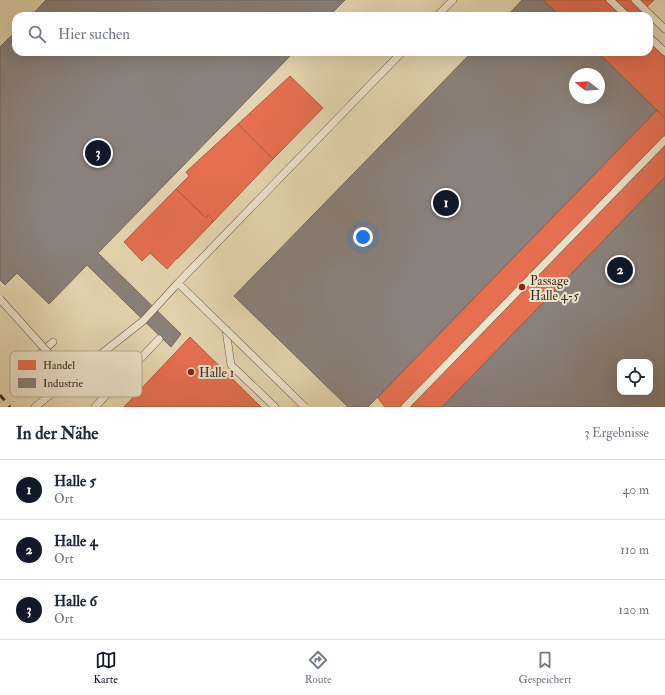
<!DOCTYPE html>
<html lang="de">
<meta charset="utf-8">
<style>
body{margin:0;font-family:"IM FELL Double Pica",serif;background:#f2f2f3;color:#1f2937}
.controls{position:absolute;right:12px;bottom:12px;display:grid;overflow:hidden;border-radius:8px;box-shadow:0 4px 16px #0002}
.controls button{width:36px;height:36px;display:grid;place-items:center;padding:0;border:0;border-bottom:1px solid #e0e1e3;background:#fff;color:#1f2937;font:20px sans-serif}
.compass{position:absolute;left:569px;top:68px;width:36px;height:36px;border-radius:50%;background:#fff;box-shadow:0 4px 16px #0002;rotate:287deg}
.you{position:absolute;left:363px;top:237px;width:14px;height:14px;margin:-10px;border:3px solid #fff;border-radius:50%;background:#1a73e8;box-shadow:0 0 0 6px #1a73e833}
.badge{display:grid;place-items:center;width:26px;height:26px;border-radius:50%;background:#111827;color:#fff;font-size:13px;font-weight:700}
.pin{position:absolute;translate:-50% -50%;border:2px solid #fff;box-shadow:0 1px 4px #0006}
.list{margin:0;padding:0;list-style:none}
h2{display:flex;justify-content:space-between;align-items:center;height:52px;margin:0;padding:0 16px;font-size:17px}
h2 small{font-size:13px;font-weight:400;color:#747a83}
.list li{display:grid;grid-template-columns:26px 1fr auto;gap:12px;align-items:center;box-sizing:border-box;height:60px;padding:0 16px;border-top:1px solid #e0e1e3}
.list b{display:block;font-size:15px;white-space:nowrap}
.list p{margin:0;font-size:13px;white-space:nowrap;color:#747a83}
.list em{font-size:13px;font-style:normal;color:#747a83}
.icon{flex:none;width:22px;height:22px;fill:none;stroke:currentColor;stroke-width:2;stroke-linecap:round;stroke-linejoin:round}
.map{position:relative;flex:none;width:665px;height:407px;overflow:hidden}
.search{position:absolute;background:#fff;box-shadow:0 4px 16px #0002;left:12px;right:12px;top:12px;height:44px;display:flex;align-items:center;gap:10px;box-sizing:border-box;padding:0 14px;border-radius:12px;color:#747a83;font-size:15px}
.sheet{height:232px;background:#fff}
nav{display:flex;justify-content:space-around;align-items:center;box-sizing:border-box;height:56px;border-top:1px solid #e0e1e3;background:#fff;font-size:11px;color:#747a83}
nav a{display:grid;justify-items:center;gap:2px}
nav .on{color:#111827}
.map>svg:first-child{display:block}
.shops{fill:#e76f51;stroke:#b45b42}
.industry{fill:#8a817c;stroke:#736860;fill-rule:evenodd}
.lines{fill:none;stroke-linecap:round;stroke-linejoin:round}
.service-casing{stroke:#685744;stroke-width:8}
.service{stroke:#eee4cc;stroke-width:7}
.rail{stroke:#3e2d20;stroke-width:3;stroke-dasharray:7 7;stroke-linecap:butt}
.service-bridge-casing{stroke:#685744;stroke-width:8;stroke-linecap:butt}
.service-bridge{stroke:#eee4cc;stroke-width:7}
.poi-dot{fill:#8f2418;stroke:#eee4cc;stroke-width:1.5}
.labels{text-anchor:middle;stroke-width:4;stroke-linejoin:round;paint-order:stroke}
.poi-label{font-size:13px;fill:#3e2d20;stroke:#eee4cc;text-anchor:start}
.key{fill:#eee4cc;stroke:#b9ad98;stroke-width:1}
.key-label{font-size:11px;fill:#3e2d20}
</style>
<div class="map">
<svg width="665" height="407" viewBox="0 0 665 407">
<rect width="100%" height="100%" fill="#e5d6b1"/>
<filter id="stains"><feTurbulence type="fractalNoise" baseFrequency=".005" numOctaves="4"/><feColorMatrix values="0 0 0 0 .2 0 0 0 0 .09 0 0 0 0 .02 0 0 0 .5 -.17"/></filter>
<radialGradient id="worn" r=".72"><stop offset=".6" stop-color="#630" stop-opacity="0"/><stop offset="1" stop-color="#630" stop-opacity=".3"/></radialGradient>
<!-- shops -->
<path class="shops" d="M543,0h111l-16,16h-78z
M649,34l16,16v68l-68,-66h52z
M290,76l33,32 -50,51 -35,-35z
M657,110l8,8v59l-223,230h-57l-7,-9 1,-1v-1z
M238,124l35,35 -61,64h-1l2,-3 -5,-5 -2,3 -30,-29 13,-13 -3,-4z
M176,189l30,29 2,-3 5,5 -2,3h1l-35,36v-1l-10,11 -17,-16 -8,8 -18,-19z
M190,337l71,70h-137z"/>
<!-- industry -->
<path class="industry" d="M46,0h299l-16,16h-298z
M522,0h21l17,16h-53z
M16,31v21h278l-196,201 83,81 -10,13 -84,-82 -38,39 -32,-31 -12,12 -5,-5v-233z
M472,52h125l60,58 -289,297h-20l-114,-111zM575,74h24v24h-24z
M665,177v230h-223zM620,362h30v30h-30z"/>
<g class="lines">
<!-- service casing -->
<g class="service-casing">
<path id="service" d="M610,0l17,16
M635,0l30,29
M437,16l16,-16
M649,37l16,15
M226,330l5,35 44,42
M27,365l26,-23
M35,407l52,-42
M95,407l64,-68
M405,407l260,-267"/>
</g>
<!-- service -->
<use href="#service" class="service"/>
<!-- rail -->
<path class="rail" d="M0,395l10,12"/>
<!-- service-bridge casing -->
<g class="service-bridge-casing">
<path id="service-bridge" d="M178,283l127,124
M0,299l71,79
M87,365l56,-44 35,-38 224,-231"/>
</g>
<!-- service-bridge -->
<use href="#service-bridge" class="service-bridge"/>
</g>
<!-- markers -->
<g class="poi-dot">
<circle cx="522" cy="287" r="4"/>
<circle cx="191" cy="372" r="4"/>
</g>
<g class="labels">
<!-- poi labels -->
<g class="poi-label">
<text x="530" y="285">Passage<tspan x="530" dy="15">Halle 4-5</tspan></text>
<text x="199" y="377">Halle 1</text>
</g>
</g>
<!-- legend -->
<rect x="10" y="351" width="132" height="46" rx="6" class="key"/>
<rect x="18" y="360" width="18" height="10" fill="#e76f51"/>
<rect x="18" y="378" width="18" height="10" fill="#8a817c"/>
<g class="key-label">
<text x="43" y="369">Handel</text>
<text x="43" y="387">Industrie</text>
</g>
<rect width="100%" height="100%" filter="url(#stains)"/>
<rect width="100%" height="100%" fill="url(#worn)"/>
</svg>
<div class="controls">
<button><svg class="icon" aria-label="locate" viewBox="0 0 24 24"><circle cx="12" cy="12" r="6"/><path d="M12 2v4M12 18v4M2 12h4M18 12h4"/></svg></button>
</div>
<svg class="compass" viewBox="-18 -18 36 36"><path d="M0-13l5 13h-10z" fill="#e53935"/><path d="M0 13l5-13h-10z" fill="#747a83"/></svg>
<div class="you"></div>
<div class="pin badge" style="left:446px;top:203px">1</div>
<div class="pin badge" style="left:620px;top:270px">2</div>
<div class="pin badge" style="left:98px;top:153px">3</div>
<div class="search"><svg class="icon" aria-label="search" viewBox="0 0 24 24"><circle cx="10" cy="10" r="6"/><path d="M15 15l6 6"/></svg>Hier suchen</div>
</div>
<section class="sheet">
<h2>In der Nähe<small>3 Ergebnisse</small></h2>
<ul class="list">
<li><span class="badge">1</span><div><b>Halle 5</b><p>Ort</p></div><em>40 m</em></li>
<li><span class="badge">2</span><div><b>Halle 4</b><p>Ort</p></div><em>110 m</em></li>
<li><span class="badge">3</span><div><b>Halle 6</b><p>Ort</p></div><em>120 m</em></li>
</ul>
</section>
<nav>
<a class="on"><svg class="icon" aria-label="map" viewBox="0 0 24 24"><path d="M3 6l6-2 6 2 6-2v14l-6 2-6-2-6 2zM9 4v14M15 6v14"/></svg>Karte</a>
<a><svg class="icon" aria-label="directions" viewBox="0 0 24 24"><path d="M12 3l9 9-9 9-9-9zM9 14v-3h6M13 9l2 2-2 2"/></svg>Route</a>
<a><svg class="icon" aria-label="saved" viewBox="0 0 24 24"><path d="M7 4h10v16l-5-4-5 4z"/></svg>Gespeichert</a>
</nav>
